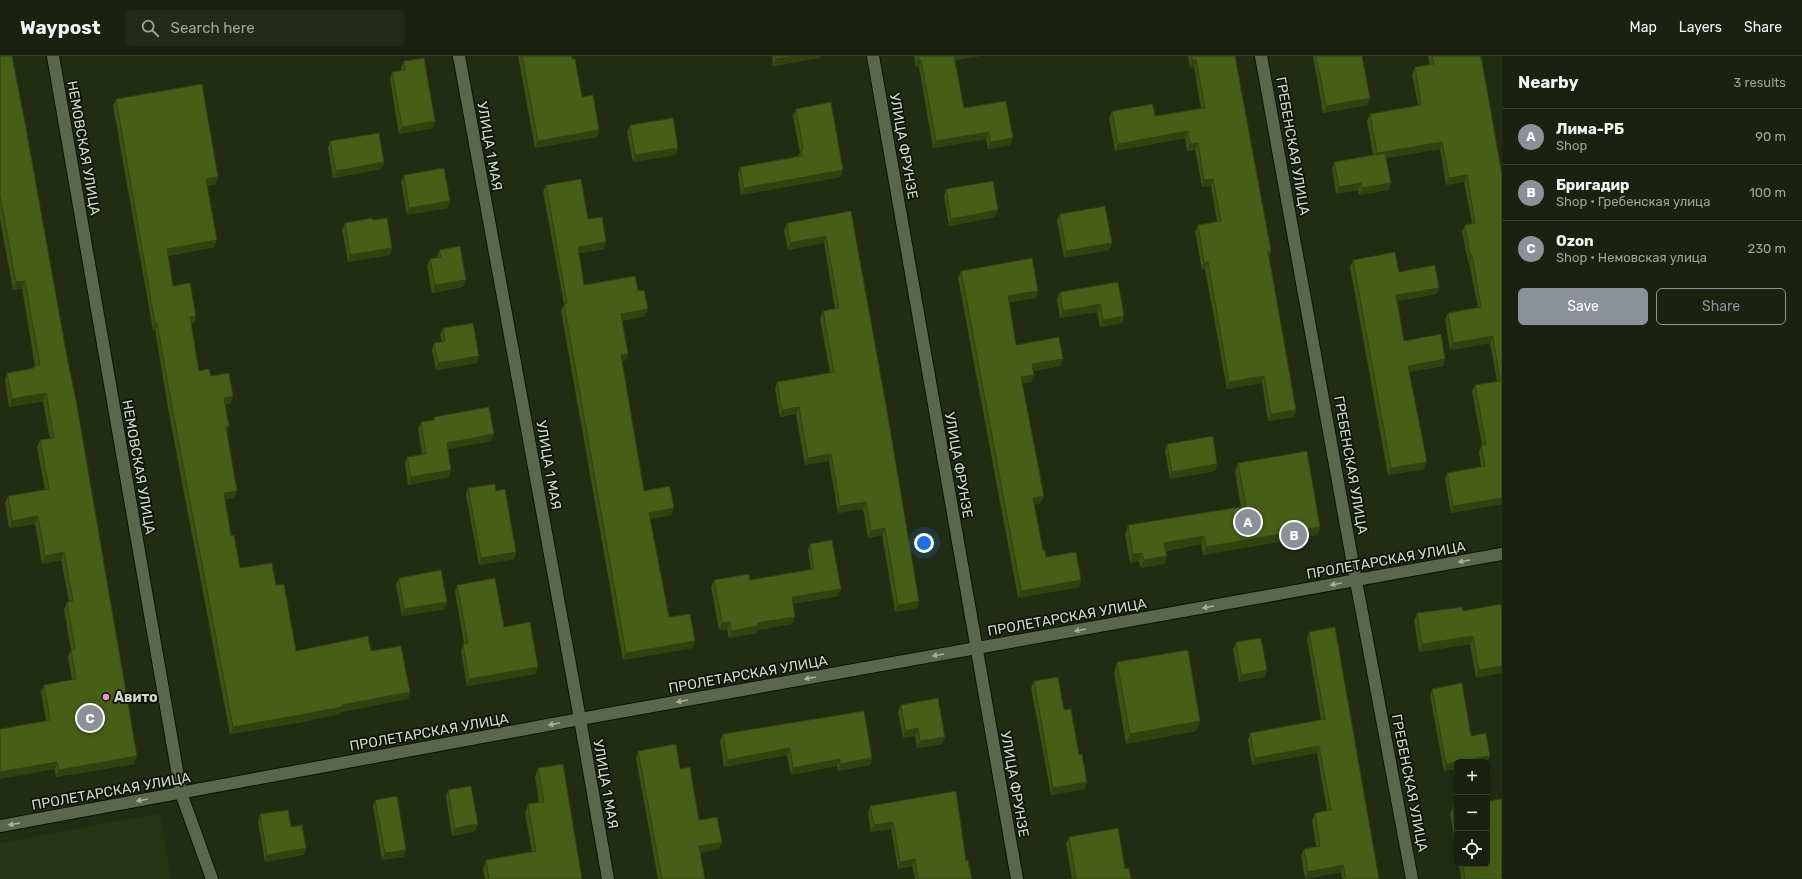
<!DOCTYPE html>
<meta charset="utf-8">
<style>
body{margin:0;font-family:Rubik,sans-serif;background:#232917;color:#f1f3f6}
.controls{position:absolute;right:12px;bottom:12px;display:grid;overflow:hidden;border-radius:6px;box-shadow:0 4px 16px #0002}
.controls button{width:36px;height:36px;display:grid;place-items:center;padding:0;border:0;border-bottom:1px solid #383e2e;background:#1a210e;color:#f1f3f6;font:20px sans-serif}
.you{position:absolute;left:924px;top:487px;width:14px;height:14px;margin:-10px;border:3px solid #fff;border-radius:50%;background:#1a73e8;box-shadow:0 0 0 6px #1a73e833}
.badge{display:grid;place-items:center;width:26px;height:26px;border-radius:50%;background:#8c9099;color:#fff;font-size:13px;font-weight:700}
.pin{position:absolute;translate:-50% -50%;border:2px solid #fff;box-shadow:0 1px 4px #0006}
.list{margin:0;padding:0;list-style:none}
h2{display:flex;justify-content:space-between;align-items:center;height:52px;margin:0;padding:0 16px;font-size:17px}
h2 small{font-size:13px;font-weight:400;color:#9fa39e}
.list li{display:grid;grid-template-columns:26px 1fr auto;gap:12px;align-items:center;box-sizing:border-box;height:56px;padding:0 16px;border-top:1px solid #383e2e}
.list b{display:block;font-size:15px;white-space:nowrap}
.list p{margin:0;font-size:13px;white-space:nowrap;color:#9fa39e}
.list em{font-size:13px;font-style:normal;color:#9fa39e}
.actions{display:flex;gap:8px;padding:12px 16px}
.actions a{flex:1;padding:9px 0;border:1px solid #8c9099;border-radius:6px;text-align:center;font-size:14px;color:#8c9099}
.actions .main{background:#8c9099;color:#fff}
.icon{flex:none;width:22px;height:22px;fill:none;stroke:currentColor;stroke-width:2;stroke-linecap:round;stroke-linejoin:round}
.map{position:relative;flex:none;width:1502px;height:823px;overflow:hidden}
header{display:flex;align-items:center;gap:24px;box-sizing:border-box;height:56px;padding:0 20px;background:#1a210e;border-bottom:1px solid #383e2e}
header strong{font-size:19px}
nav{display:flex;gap:22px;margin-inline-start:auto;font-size:14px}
.search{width:280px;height:36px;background:#232917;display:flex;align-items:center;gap:10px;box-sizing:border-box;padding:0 14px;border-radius:6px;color:#9fa39e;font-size:15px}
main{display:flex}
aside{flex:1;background:#1a210e}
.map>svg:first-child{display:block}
.built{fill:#273413}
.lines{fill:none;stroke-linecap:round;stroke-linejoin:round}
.minor-casing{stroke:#0c1400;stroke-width:14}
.tertiary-casing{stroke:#0c1400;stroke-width:14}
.secondary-casing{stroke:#0c1400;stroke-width:14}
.minor{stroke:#5b674b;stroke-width:12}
.tertiary{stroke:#5b674b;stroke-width:12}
.secondary{stroke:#5b674b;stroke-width:12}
.wall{fill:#3c5113}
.shaded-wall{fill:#31420f}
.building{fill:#465e16;stroke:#31420f}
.oneway{fill:#a8b19d}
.poi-dot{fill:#f790cf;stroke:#0e1308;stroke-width:1.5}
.labels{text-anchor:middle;stroke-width:3.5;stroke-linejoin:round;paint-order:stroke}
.street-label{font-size:14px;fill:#d2d9c9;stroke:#0e1308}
.poi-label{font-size:14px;font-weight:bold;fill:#d2d9c9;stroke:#0e1308;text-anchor:start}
</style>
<header>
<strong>Waypost</strong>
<div class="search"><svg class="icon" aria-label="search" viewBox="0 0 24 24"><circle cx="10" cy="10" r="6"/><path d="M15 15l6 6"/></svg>Search here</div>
<nav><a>Map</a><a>Layers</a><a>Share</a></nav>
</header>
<main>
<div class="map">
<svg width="1502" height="823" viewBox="0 0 1502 823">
<rect width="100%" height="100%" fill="#222c13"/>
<!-- built -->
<path class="built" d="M161,757l10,66h-171v-36z"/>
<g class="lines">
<!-- minor casing -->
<g class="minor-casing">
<path id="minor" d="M459,0l121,663 28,160
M873,0l144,823
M1261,0l95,525 56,298
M181,737l31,86"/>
</g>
<!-- tertiary casing -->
<g class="tertiary-casing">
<path id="tertiary" d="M53,0l128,737"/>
</g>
<!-- secondary casing -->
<g class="secondary-casing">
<path id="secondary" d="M0,770l580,-107 922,-165"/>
</g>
<!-- minor -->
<use href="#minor" class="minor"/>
<!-- tertiary -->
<use href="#tertiary" class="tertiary"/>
<!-- secondary -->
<use href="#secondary" class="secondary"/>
</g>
<!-- wall -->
<path class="wall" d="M0,0l134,708 -78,13 -15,-85 3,-7 28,-5 -4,-23 3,-7 -7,-40 3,-8h2l-8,-42 -19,4 -7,-40 -26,4 -4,-24 3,-8 37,-6 -8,-42 3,-8 10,-1 -7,-38 -34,6 -4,-26 2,-8 26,-5 1,-2h1l-13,-78 -9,2 -13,-71z
M518,0h54l10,41 17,33 -2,7 -62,11z
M772,0h48l-1,2 -46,8z
M914,0h66l-25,4 9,48 46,37 -22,4 -2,-10 -53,9 -14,-81h-3z
M1188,0h47l36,195 -2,5 27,154 -2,7 -26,4 -6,-38 -35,6 -22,-120 -3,1 -7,-38 3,-7 19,-4 -6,-35 -9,1 -7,-37 -8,1 -2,-13 -70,13 -6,-33 3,-7 43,5 46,-8 -7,-41 -4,1z
M1313,0h49l6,49 -45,8z
M1428,0h53l21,119v329l-51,9 -6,-33 2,-7 34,-6 -2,-15 3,-7 -10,-53 3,-7 22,-4 -7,-38 -40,7 -5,-30 3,-7 30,-5 -9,-46h-1l-6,-30 3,-7 7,-2 -8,-41 -18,3 -6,-36 -54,9 5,25 -3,7 -29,5 -1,-5 -22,4 -4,-25 2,-7 39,-7 -6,-34 3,-7 48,-9 -6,-30 3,-8 15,-2z
M404,5l31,60 -2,7 -34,6 -9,-55 2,-7 9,-2v-2z
M116,43l102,78 -2,7 -9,2 7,61 -46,9 5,30 23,30 -2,7 -3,1 8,47 12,5 22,20 -3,8h-5l4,22 -2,6 7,66 -9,1 6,37 9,32 36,17 20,66h75l39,41 -2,7 -67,13 -1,2 -43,9 -67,11 -61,-320 -14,-84h-2l-40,-224z
M796,53l45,68 -100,18 -3,-21 2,-7 58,-11 2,-3 -7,-37z
M630,69l48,23 -3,7 -42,7 -6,-30z
M330,85l54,21 -3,7 -48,9 -5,-30z
M404,119l46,26 -2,7 -41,7 -6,-33z
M546,129l42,34 16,30 -25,4 5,32 54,6 7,25 -23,5 6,33 -3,7h-3l22,130 28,24 -22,4 19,98 26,24 -3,7 -69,12 -62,-349 3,-7 -21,-112z
M946,133l49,28 -46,9 -5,-29z
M851,155l68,390 -2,7 -22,4 -13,-77 -14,3 -5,-29 -25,4 -9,-52 -24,4 -9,-51 -16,3 -5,-28 2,-7 53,-9 -10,-55 3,-7 12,-2 -11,-66 -36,7 -4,-20 3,-7z
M1060,158l49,36 -45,8 -7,-37z
M373,164l19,28 -2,7 -42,7 -6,-32 3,-7z
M439,194l24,37 -31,6 -5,-27 3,-7 7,-1z
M1353,204l46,12 40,16 -3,6 -39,7 7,40 39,25 -34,6 15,97 -36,6 -38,-208z
M961,215l75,27 -27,4 7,43 44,21 -27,5 -2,11 -9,1 19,120 -7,2 9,45 3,7 35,23 -2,7 -61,11 -60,-320z
M1118,226l4,41 -22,4 -3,-15 -37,6 -3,-19 3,-7z
M443,272l34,35 -41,7 -4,-20 2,-7 8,-1 -2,-7z
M434,361l57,24 -43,8 1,28 -41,8 -3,-21 2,-7 15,-3 -4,-25 3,-7 12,-2z
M1167,388l50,20 -2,7 -45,8 -5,-28z
M1238,407l82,64 -3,8 -114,20 -2,-11 -35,7 1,5 -3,8 -23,4 -2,-7 -9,2 -5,-29 3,-9 113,-18 -6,-35z
M468,432l28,3 20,61 -2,7 -35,6 -13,-70z
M810,488l28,52 -45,8 2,13 -3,7 -35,6 -1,3 -27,5 -2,-9 -8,1 -8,-43 3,-7h36l61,-11 -3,-18z
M399,522l48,24 -3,7 -42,7 -6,-31z
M457,529l81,82 -3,7 -68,12 -6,-35 2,-7h1l-9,-52z
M1463,555l39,2 -26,65 -6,-34 -51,8 -5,-31 3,-8z
M1309,576l70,247h-37l-1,-7 -36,7 -4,-23 3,-7 12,-2 -4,-27 3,-7 12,-2 -10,-58 -65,12 -4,-25 2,-7 71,-13 -14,-81z
M1236,586l31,28 -3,7 -25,5 -6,-33z
M1117,606l79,69 -70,13 -12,-71z
M1034,625l51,108 -34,6 -20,-107z
M1432,633l39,47 19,20 -3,7 -30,-1v7l-13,2 -14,-75z
M901,649l44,32 -3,7 -25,4 -2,-12 -12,2 -5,-26z
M723,678l149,24 -2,7 -32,6 -1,-5 -46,9 -4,-20 -63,12 -4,-26z
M638,695l42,18 19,51 23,22 -3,7 -19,4 5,26h-47l-22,-121z
M538,712l44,111h-97l-2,-10 3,-9 46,-8 -7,-39 3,-9 11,-2 -4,-25z
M448,734l30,34 -3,7 -23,5 -6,-39z
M375,744l29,57 -22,3 -9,-53z
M870,750l96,55 6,18h-57l-3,-13 -14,3 -7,-40 -20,3 -3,-19z
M1457,750v47l-7,-39 3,-7z
M260,758l31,13 15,21 -3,7 -38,7 -7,-40z
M1069,781l56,32 -53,9 -6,-34z
M1459,808h28l15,15h-41z"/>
<!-- shaded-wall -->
<path class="shaded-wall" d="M795,0h25l-1,2 -46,8 3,-7z
M953,0h27l-28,5z
M918,4h3l-2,7h-3z
M1192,4h4l-2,7 -4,1z
M1370,42l-2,7 -45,8 3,-7z
M435,65l-2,7 -34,6 3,-7z
M599,74l-2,7 -62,11 3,-7z
M1188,75l-3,7 -70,13 3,-7z
M989,76l-3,7 -53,9 3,-7z
M1013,82l-3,7 -22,4 2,-7z
M1442,86l-2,7 -66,11 3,-7z
M1198,87l-3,7 -8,1 3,-7z
M678,92l-3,7 -42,7 2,-7z
M384,106l-3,7 -48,9 3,-7z
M843,114l-2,7 -100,18 3,-7z
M1467,119l-3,7 -18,3 3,-7z
M218,121l-2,7 -12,3 2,-8z
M1213,123l-2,7 -9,1 2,-7z
M1361,127l-3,7 -22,4 3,-7z
M1391,127l-3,7 -29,5 3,-7z
M450,145l-2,7 -41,7 2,-7z
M998,154l-3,7 -46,9 2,-7z
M826,180l-2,7 -36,7 2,-7z
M217,184l-3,7 -50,9 3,-7z
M606,186l-2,7 -29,5 3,-7z
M1112,187l-3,7 -45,8 2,-7z
M392,192l-2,7 -42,7 2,-7z
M1470,199h2l-3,7h-1z
M1208,206l-3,7 -3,1 2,-7z
M466,224l-3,7 -31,6 3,-8z
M25,225l-3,7 -9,2 3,-8z
M1439,232l-3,6 -43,8 3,-7z
M1038,235l-2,7 -31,5 3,-7z
M1100,248l-3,8 -37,6 3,-7z
M648,253l-3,7 -27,5 3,-7z
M196,260l-2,7 -7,1 3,-7z
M1124,260l-2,7 -22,4 3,-7z
M155,267h2l-2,7h-2z
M1493,280l-3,7 -40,7 3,-7z
M628,298l-3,7 -6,1 2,-7z
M479,300l-2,7 -41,7 2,-7z
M1063,303l-3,7 -30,6 2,-8z
M1445,303l-2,7 -37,6 2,-6z
M1034,319l-3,7 -13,2 3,-7z
M1264,320l-2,7 -35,6 2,-7z
M46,337l-3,8 -34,6 3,-8z
M233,340l-3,8 -9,1 3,-7z
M799,351l-3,7 -16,3 2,-7z
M1296,354l-2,7 -26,4 3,-7z
M229,370l-3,7v-6z
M494,378l-3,7 -47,9 3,-7z
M831,398l-2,7 -24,4 3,-7z
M1427,406l-3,7 -36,6 3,-7z
M1217,408l-2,7 -45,8 2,-7z
M451,414l-2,7 -41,8 3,-8z
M237,435l-3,7 -13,2 3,-7z
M1044,440l-3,7 -11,2 3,-7z
M1502,442v6l-51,9 2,-7z
M866,446l-3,7 -25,4 2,-7z
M674,452l-2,7 -26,5 3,-7z
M38,460l-3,8 -26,4 3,-7z
M1320,471l-3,8 -114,20 3,-8z
M885,472l-3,7 -14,3 3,-7z
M1204,480l-3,8 -40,7 3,-8z
M64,496l-3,8 -19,4 3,-8z
M516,496l-2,7 -35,6 2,-7z
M1142,497l-3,8 -9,2 3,-9z
M1167,500l-3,8 -23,4 3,-8z
M1081,524l-2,7 -61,11 3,-7z
M841,533l-3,7 -49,8 3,-7z
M919,545l-2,7 -22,4 3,-7z
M447,546l-3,7 -42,7 2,-7z
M795,561l-3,7 -35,6 -1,3 -27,5 2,-7 27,-8z
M730,566l-3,7 -8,1 3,-7z
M1473,580l-3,8 -51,8 3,-8z
M695,585l-3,7 -69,12 3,-7z
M1502,610v7l-26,5 3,-8z
M538,611l-3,7 -68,12 2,-7z
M1267,614l-3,7 -25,5 2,-7z
M410,636l-2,7 -67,13 -1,2 -43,9 -67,11 3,-7z
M1200,665l-4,10 -70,13 4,-10z
M918,672l-3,8 -12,2 2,-7z
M945,681l-3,7 -25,4 3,-7z
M1319,690l-2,7 -65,12 3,-7z
M790,692l-3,7 -63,12 3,-7z
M137,700l-3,8 -78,13 3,-7z
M1490,700l-3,7v-1h-30z
M872,702l-2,7 -32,6 2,-7z
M840,703l-3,7 -46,9 2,-7z
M57,706l-2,7 -55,10v-7z
M1457,706v7l-13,2 2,-7z
M1087,726l-2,7 -34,6 2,-7z
M893,766l-2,7 -20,3 3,-7z
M478,768l-3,7 -23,5 3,-8z
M722,786l-3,7 -22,4 2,-7z
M306,792l-3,7 -38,7 2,-7z
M406,794l-2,7 -22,3 3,-7z
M915,803l-3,7 -14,3 2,-7z
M1343,809l-2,7 -36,7 3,-7z"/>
<!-- building -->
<path class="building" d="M0,0h12l14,72 42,234 8,38 61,356 -78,14 -2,-8 -57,10v-43l50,-9 -6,-35 32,-6 -5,-29 4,-1 -8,-47 6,-1 -9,-49 -19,4 -7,-40 -26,5 -4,-25 41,-7 -9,-49 14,-2 -8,-45 -34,6 -5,-26 27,-5v-2l6,-1 -15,-84 -9,1 -16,-86z
M522,0h50v3h3l7,38 11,-2 6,35 -61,11z
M775,0h20l-19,3z
M918,0h36l10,52 42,-7 7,37 -23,4 -1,-10 -53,9 -15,-81h-3z
M1192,0h43l36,195h-3l28,159 -25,4 -7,-38 -35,6 -21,-120 -4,1 -6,-38 23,-4 -8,-42 -9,1 -6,-37 -8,1 -2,-13 -70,13 -6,-33 41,-7 2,12 50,-8 -9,-48h-4z
M1316,0h46l8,42 -44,8z
M1432,0h49l21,119v323l-49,8 -6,-33 38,-7 -4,-21h5l-11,-60 25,-4 -7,-45 -40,7 -5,-30 33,-6 -9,-52h-2l-5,-30 10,-2 -8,-48 -18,3 -7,-36 -65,11 -7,-39 51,-9 -6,-38 19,-3z
M424,2l11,63 -33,6 -10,-55 13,-2 -1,-9z
M202,28l16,93 -12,2 11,61 -50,9 6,37 17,-3 6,33 -6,1 9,54 10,-2 2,7 18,-3 4,23 -9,2 5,28 -3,1 11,64 -13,2 7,43 3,-1 6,33 32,-5 4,22 8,-1 12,67 72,-15 3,15 30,-5 9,46 -68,13v2l-42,8 -67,12 -61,-320 -15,-84h-2l-39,-224z
M831,46l12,68 -99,18 -4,-21 62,-11 -1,-6 2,-1 -7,-40z
M673,62l5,30 -43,7 -5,-30z
M379,77l5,29 -48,9 -6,-30z
M1385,97l6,30 -29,5 -1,-5 -22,4 -5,-25z
M444,112l6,33 -41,7 -5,-33z
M581,123l7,40 14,-2 4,25 -28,5 6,38 51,-9 3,15 6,-1 4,19 -27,5 7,40 -7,1 23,136 26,-5 4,22 -25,5 20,104 21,-3 5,27 -69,12 -62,-349 3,-1 -21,-118z
M993,125l5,29 -47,9 -5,-30z
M1105,150l7,37 -46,8 -6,-37z
M851,155l35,194 33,196 -21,4 -13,-77 -14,3 -5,-29 -26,4 -9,-52 -23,4 -9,-51 -17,3 -5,-28 57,-10 -11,-61 16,-3 -13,-72 -36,7 -3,-20z
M372,162l1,2 14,-2 5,30 -42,7 -5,-32z
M460,190l6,34 -31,5 -5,-26 11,-2 -2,-7z
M1395,196l4,20 36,-7 4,23 -43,7 8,46 37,-7 4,25 -37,7 19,96 -36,6 -38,-208z
M1032,202l6,33 -30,5 8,49 43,-8 4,22 -31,5 2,11 -13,2 23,119 -11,2 10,52h2l1,7 30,-5 5,28 -60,11 -60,-320z
M1118,226l6,34 -21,4 -3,-16 -37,7 -3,-19z
M473,267l6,33 -41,7 -4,-20 11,-2 -2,-13z
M489,351l5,27 -47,9 4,27 -40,7 -4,-20 19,-3 -5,-32 14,-2 -1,-3z
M1213,380l4,28 -45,8 -5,-28z
M1307,395l13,76 -114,20 -2,-11 -40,7 3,13 -23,4 -2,-7 -9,1 -5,-29 118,-19 -8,-43z
M495,428l1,7 9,-2 11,63 -35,6 -13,-70z
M832,484l9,49 -49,8 3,20 -37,6v3l-27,5 -1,-9 -8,1 -8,-43 35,-6 1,6 64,-11 -4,-25z
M441,514l6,32 -43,7 -5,-31z
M495,522l9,49 26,-5 8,45 -69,12 -6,-35 5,-1 -11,-58z
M1501,548l1,9v53l-23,4 -6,-34 -51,8 -5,-31 45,-6 1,4z
M1335,571l44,252h-33l-3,-14 -35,7 -4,-23 16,-3 -5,-33 16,-3 -12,-64 -64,12 -5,-25 75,-14 -16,-87z
M1261,582l6,32 -26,5 -5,-33z
M1188,594l12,71 -70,13 -13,-72z
M1058,621l6,33 7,-1 8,46 3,-1 5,28 -34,6 -19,-107z
M1462,627l9,53 15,-3 4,23 -44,8 -14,-75z
M938,642l7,39 -25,4 -2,-13 -13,3 -4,-26z
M864,655l8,47 -32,6v-5l-47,9 -3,-20 -63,12 -4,-26z
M676,688l4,25 10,-2 9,53 18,-3 5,25 -23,4 6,33h-43l-24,-128z
M563,708l19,115h-93l-3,-19 50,-9 -8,-47 16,-2 -6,-34z
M471,730l7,38 -23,4 -7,-38z
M956,735l10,70 2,-1 4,19h-54l-3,-20 -15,3 -7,-40 -19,3 -4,-19z
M397,740l9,54 -21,3 -10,-53z
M1502,743v80h-37l-2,-15h24v-63z
M1457,750v25l-4,-24z
M288,754l3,17 11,-2 4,23 -39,7 -7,-41z
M1118,772l7,41 4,-1 2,11h-63l8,-1 -7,-41z"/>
<!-- one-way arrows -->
<defs><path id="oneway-solid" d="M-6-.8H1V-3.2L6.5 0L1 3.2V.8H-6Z"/></defs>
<g class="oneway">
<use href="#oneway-solid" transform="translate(1464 505) rotate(170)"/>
<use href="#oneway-solid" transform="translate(1336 528) rotate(170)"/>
<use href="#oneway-solid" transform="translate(1208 551) rotate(170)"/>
<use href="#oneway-solid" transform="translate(1080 574) rotate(170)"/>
<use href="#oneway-solid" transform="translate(938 599) rotate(170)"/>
<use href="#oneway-solid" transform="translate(810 622) rotate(170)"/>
<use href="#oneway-solid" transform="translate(682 645) rotate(170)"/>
<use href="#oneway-solid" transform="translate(554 668) rotate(170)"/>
<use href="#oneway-solid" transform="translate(142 744) rotate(170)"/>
<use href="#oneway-solid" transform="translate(14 768) rotate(170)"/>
</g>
<!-- markers -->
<circle class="poi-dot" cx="106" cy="641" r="4"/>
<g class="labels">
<!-- street labels -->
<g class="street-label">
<text transform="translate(490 90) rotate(80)" y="5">УЛИЦА 1 МАЯ</text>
<text transform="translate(904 90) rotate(80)" y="5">УЛИЦА ФРУНЗЕ</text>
<text transform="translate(1293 90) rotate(80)" y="5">ГРЕБЕНСКАЯ УЛИЦА</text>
<text transform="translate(84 92) rotate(80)" y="5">НЕМОВСКАЯ УЛИЦА</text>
<text transform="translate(549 409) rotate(80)" y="5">УЛИЦА 1 МАЯ</text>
<text transform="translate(959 409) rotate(80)" y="5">УЛИЦА ФРУНЗЕ</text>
<text transform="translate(1351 409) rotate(80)" y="5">ГРЕБЕНСКАЯ УЛИЦА</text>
<text transform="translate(139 411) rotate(80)" y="5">НЕМОВСКАЯ УЛИЦА</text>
<text transform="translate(1386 504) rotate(-10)" y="5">ПРОЛЕТАРСКАЯ УЛИЦА</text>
<text transform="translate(1067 561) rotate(-10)" y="5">ПРОЛЕТАРСКАЯ УЛИЦА</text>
<text transform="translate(748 618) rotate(-10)" y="5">ПРОЛЕТАРСКАЯ УЛИЦА</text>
<text transform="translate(429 676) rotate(-10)" y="5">ПРОЛЕТАРСКАЯ УЛИЦА</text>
<text transform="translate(1410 727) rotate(79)" y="5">ГРЕБЕНСКАЯ УЛИЦА</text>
<text transform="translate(606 728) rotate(80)" y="5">УЛИЦА 1 МАЯ</text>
<text transform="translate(1015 728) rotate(80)" y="5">УЛИЦА ФРУНЗЕ</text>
<text transform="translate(111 735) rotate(-10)" y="5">ПРОЛЕТАРСКАЯ УЛИЦА</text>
</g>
<!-- poi labels -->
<g class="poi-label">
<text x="114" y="646">Авито</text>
</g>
</g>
</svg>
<div class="controls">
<button>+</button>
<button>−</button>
<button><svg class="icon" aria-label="locate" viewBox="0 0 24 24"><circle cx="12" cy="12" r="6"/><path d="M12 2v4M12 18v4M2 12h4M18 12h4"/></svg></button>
</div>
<div class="you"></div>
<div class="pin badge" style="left:1248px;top:466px">A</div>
<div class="pin badge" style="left:1294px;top:479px">B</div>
<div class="pin badge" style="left:90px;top:662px">C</div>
</div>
<aside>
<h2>Nearby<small>3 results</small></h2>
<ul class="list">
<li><span class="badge">A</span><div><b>Лима-РБ</b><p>Shop</p></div><em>90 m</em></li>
<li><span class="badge">B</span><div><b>Бригадир</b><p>Shop · Гребенская улица</p></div><em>100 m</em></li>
<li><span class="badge">C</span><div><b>Ozon</b><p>Shop · Немовская улица</p></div><em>230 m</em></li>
</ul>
<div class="actions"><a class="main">Save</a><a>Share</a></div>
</aside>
</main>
